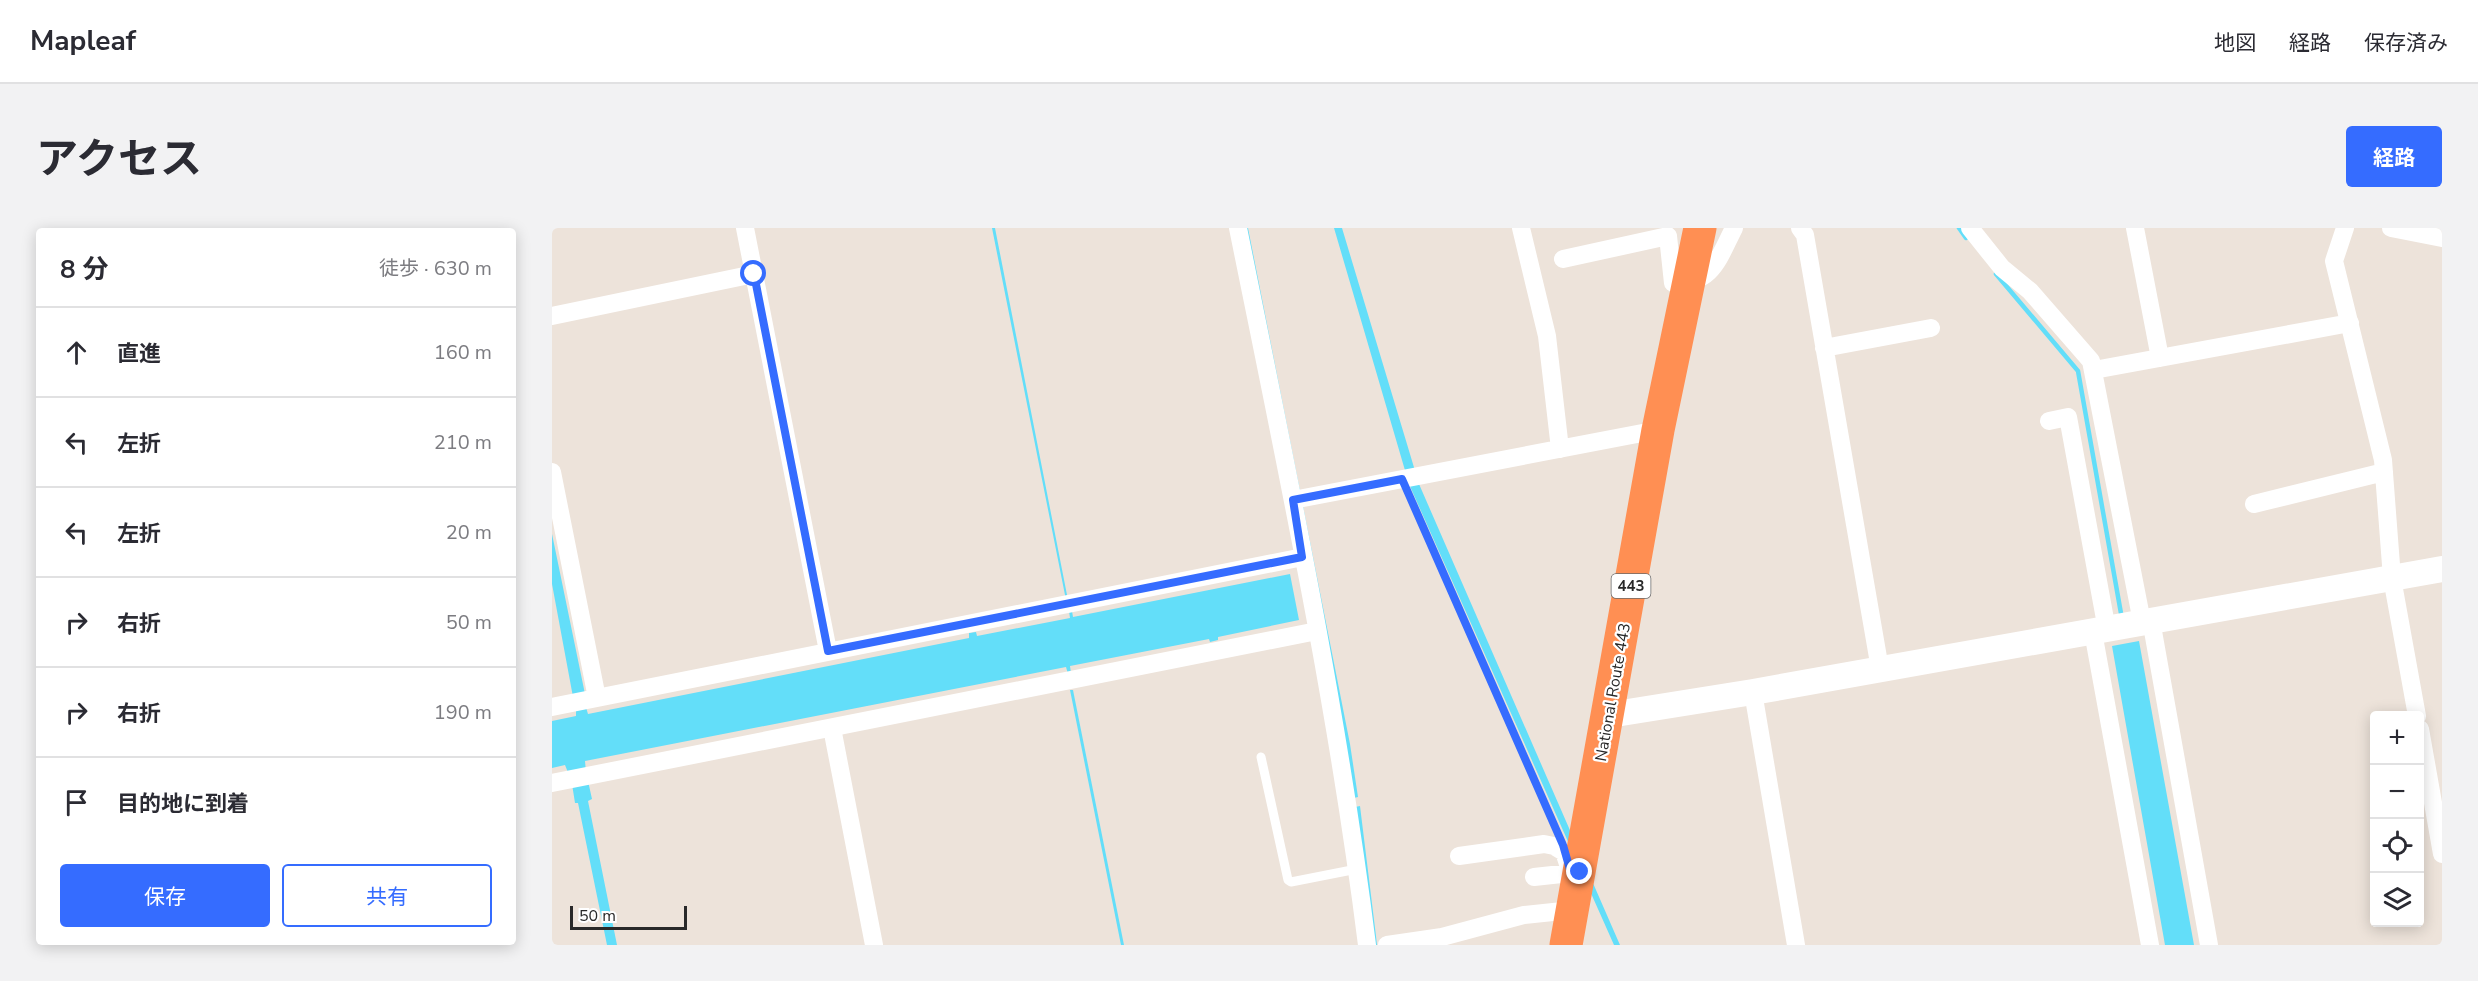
<!DOCTYPE html>
<html lang="ja">
<meta charset="utf-8">
<style>
body{margin:0;font-family:"Nunito Sans","Noto Sans JP",sans-serif;background:#f2f2f3;color:#2b2b33}
.controls{position:absolute;right:18px;bottom:18px;display:grid;overflow:hidden;border-radius:6px;box-shadow:0 3px 15px #0003}
.controls button{width:54px;height:54px;display:grid;place-items:center;padding:0;border:0;border-bottom:2px solid #e1e1e2;background:#fff;color:#2b2b33;font:30px sans-serif}
.scale{position:absolute;left:18px;bottom:15px;width:117px;box-sizing:border-box;padding-left:6px;border:3px solid #292929;border-top:0;font-size:16px;line-height:21px;white-space:nowrap;color:#292929;-webkit-text-stroke:4px #fff;paint-order:stroke}
.stop{position:absolute;width:18px;height:18px;margin:-14px;border:4px solid #356cff;border-radius:50%;background:#fff}
.stop.end{background:#356cff;border-color:#fff;box-shadow:0 2px 6px #0008}
.list{margin:0;padding:0;list-style:none}
h2{display:flex;justify-content:space-between;align-items:center;height:78px;margin:0;padding:0 24px;font-size:26px}
h2 small{font-size:20px;font-weight:400;color:#7c7c81}
.list li{display:grid;grid-template-columns:39px 1fr auto;gap:18px;align-items:center;box-sizing:border-box;height:90px;padding:0 24px;border-top:2px solid #e1e1e2}
.list b{display:block;font-size:22px;white-space:nowrap}
.list em{font-size:20px;font-style:normal;color:#7c7c81}
.actions{display:flex;gap:12px;padding:18px 24px}
.actions a{flex:1;padding:14px 0;border:2px solid #356cff;border-radius:6px;text-align:center;font-size:21px;color:#356cff}
.actions .main{background:#356cff;color:#fff}
.icon{flex:none;width:33px;height:33px;fill:none;stroke:currentColor;stroke-width:2;stroke-linecap:round;stroke-linejoin:round}
.map{position:relative;flex:none;width:1890px;height:717px;overflow:hidden;border-radius:6px}
header{display:flex;align-items:center;gap:36px;box-sizing:border-box;height:84px;padding:0 30px;background:#fff;border-bottom:2px solid #e1e1e2}
header strong{font-size:28px}
nav{display:flex;gap:33px;margin-inline-start:auto;font-size:21px}
.intro{display:flex;align-items:center;justify-content:space-between;box-sizing:border-box;height:144px;padding:0 36px}
h1{margin:0;font-size:42px}
.button{padding:15px 27px;border-radius:6px;background:#356cff;color:#fff;font-size:21px;font-weight:700}
main{display:flex;gap:36px;padding:0 36px}
aside{flex:1;background:#fff;border-radius:6px;box-shadow:0 3px 15px #0003}
.map>svg:first-child{display:block}
.water{fill:#63def9}
.lines{fill:none;stroke-linecap:round;stroke-linejoin:round}
.stream{stroke:#63def9;stroke-width:4.5}
.path{stroke:#c7c7c7;stroke-width:3;stroke-dasharray:4.5 3;stroke-linecap:butt}
.lane{stroke:#fff;stroke-width:9}
.street{stroke:#fff;stroke-width:18}
.secondary{stroke:#fff;stroke-width:26}
.highway{stroke:#ff8f53;stroke-width:33}
.route{stroke:#356cff;stroke-width:8}
.labels{text-anchor:middle;stroke-width:4.5;stroke-linejoin:round;paint-order:stroke}
.shield{fill:#fff;stroke:#696969;stroke-width:1.5}
.shield-label{font-size:15px;font-weight:bold;fill:#292929}
.street-label{font-size:16px;fill:#292929;stroke:#fff}
</style>
<header>
<strong>Mapleaf</strong>
<nav><a>地図</a><a>経路</a><a>保存済み</a></nav>
</header>
<div class="intro"><h1>アクセス</h1><a class="button">経路</a></div>
<main>
<aside>
<h2>8 分<small>徒歩 · 630 m</small></h2>
<ul class="list">
<li><svg class="icon" aria-label="ahead" viewBox="0 0 24 24"><path d="M12 20V5M6 11l6-6 6 6"/></svg><div><b>直進</b></div><em>160 m</em></li>
<li><svg class="icon" aria-label="left" viewBox="0 0 24 24"><path d="M17 20v-9H6M10 6l-5 5 5 5"/></svg><div><b>左折</b></div><em>210 m</em></li>
<li><svg class="icon" aria-label="left" viewBox="0 0 24 24"><path d="M17 20v-9H6M10 6l-5 5 5 5"/></svg><div><b>左折</b></div><em>20 m</em></li>
<li><svg class="icon" aria-label="right" viewBox="0 0 24 24"><path d="M7 20v-9h11M14 6l5 5-5 5"/></svg><div><b>右折</b></div><em>50 m</em></li>
<li><svg class="icon" aria-label="right" viewBox="0 0 24 24"><path d="M7 20v-9h11M14 6l5 5-5 5"/></svg><div><b>右折</b></div><em>190 m</em></li>
<li><svg class="icon" aria-label="arrive" viewBox="0 0 24 24"><path d="M6 21V4h12l-3 4 3 4H6"/></svg><div><b>目的地に到着</b></div></li>
</ul>
<div class="actions"><a class="main">保存</a><a>共有</a></div>
</aside>
<div class="map">
<svg width="1890" height="717" viewBox="0 0 1890 717">
<rect width="100%" height="100%" fill="#ede3da"/>
<!-- water -->
<path class="water" d="M440,0h3l73,372h-2z
M691,0h5l102,516 8,53 -4,1z
M782,0h8l77,256 201,461h-6l-205,-461z
M0,306l33,160 -12,3 -21,-113z
M738,346l9,46 -81,17v3l-8,2 -1,-3 -139,27 1,7 -3,1 -2,-7 -481,94 1,11 -17,3 -4,-10 -13,3v-47l24,-5v-11l9,-1 3,10 381,-76v-5l7,-1 1,4 93,-18 -1,-7h3l1,6z
M1587,413l55,304h-29l-53,-299z
M518,462h3l51,255h-3z
M36,553l4,18 -4,2 29,144h-10l-29,-142h-3l-3,-19z
M808,578l16,130 1,9h-6l-16,-138z"/>
<g class="lines">
<!-- stream -->
<path class="stream" d="M1407,0l7,10
M1444,46l82,97 44,248"/>
<!-- path -->
<path class="path" d="M857,265l148,337"/>
<!-- lane -->
<path class="lane" d="M709,529l27,123 3,2 66,-13"/>
<!-- street -->
<path class="street" d="M193,0l83,423
M686,0c48,238 99,476 129,717
M969,0l26,108 13,113
M1248,0l5,7 75,434
M1418,0l32,40 28,23 61,70 51,261
M1583,0l25,130
M1793,0l-11,33 49,199 9,118 25,138
M1839,0l51,10
M1011,31l105,-23 5,47c40,1 45,-24 61,-55
M0,88l202,-42
M1272,120l107,-20
M1542,142l256,-47
M1497,193l19,-4 39,213
M0,244l45,226
M741,272l365,-70
M1702,276l130,-32
M1599,392l58,325
M1541,404l57,313
M1201,464l43,253
M0,479l751,-150
M280,500l42,217
M1868,501l22,125
M0,555l765,-152
M907,628l85,-12 10,2 10,6 7,21
M982,649l46,-5
M835,717l55,-8 82,-22 48,-5"/>
<!-- secondary -->
<path class="secondary" d="M1057,487l144,-23 689,-123"/>
<!-- highway -->
<path class="highway" d="M1014,717l92,-515 42,-202"/>
</g>
<g class="lines">
<!-- route -->
<path class="route" d="M202,46l74,377 474,-94 -9,-57 109,-21 161,366 8,28 9,-1"/>
</g>
<g class="labels">
<!-- shield labels -->
<rect class="shield" x="1059.5" y="346" width="39" height="24" rx="4.5"/>
<g class="shield-label">
<text x="1079" y="363">443</text>
</g>
<!-- street labels -->
<g class="street-label">
<text transform="translate(1060 464) rotate(-80)" y="6">National Route 443</text>
</g>
</g>
</svg>
<div class="controls">
<button>+</button>
<button>−</button>
<button><svg class="icon" aria-label="locate" viewBox="0 0 24 24"><circle cx="12" cy="12" r="6"/><path d="M12 2v4M12 18v4M2 12h4M18 12h4"/></svg></button>
<button><svg class="icon" aria-label="layers" viewBox="0 0 24 24"><path d="M12 4l9 5-9 5-9-5zM3 14l9 5 9-5"/></svg></button>
</div>
<div class="scale">50 m</div>
<div class="stop" style="left:202px;top:46px"></div>
<div class="stop end" style="left:1028px;top:644px"></div>
</div>
</main>
